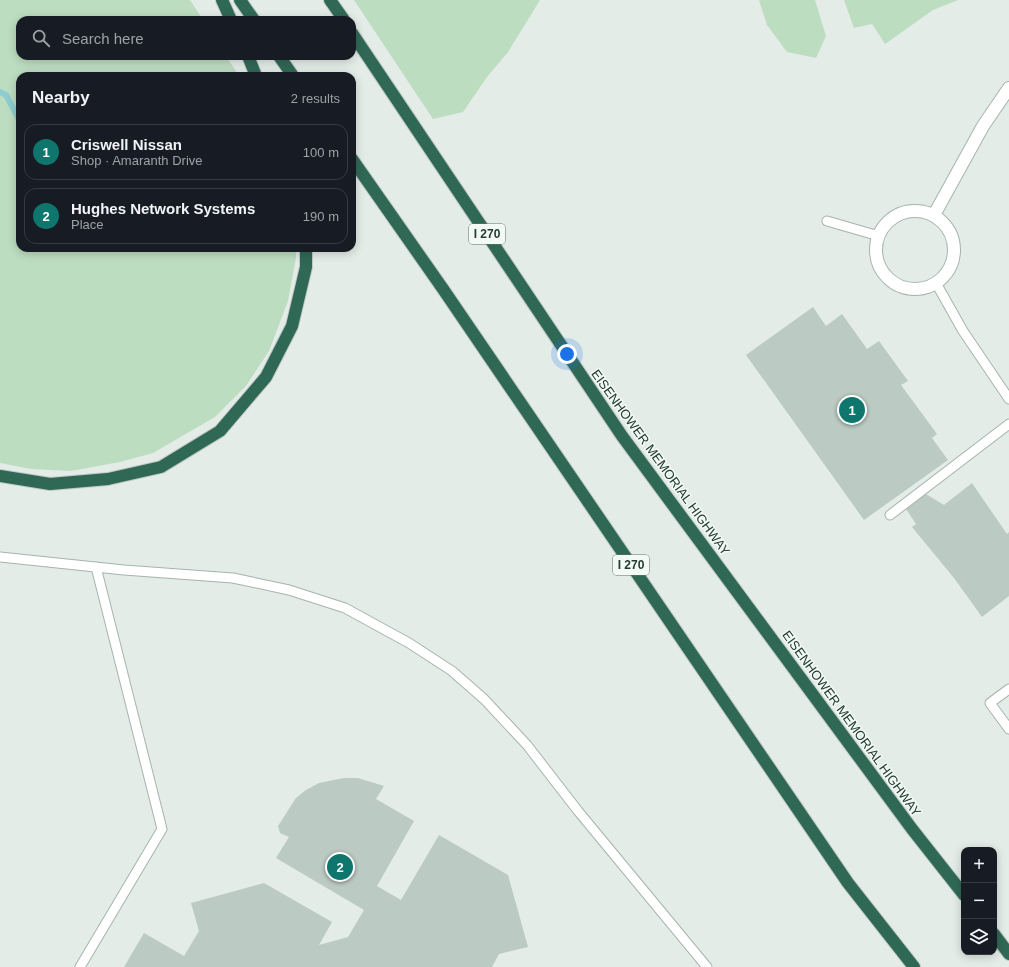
<!DOCTYPE html>
<meta charset="utf-8">
<style>
body{margin:0;font-family:Arial,sans-serif;background:#242831;color:#f1f3f6}
.controls{position:absolute;right:12px;bottom:12px;display:grid;overflow:hidden;border-radius:8px;box-shadow:0 2px 10px #0003}
.controls button{width:36px;height:36px;display:grid;place-items:center;padding:0;border:0;border-bottom:1px solid #363941;background:#171b24;color:#f1f3f6;font:20px sans-serif}
.you{position:absolute;left:567px;top:354px;width:14px;height:14px;margin:-10px;border:3px solid #fff;border-radius:50%;background:#1a73e8;box-shadow:0 0 0 6px #1a73e833}
.badge{display:grid;place-items:center;width:26px;height:26px;border-radius:50%;background:#0f766e;color:#fff;font-size:13px;font-weight:700}
.pin{position:absolute;translate:-50% -50%;border:2px solid #fff;box-shadow:0 1px 4px #0006}
.list{margin:0;padding:0;list-style:none}
h2{display:flex;justify-content:space-between;align-items:center;height:52px;margin:0;padding:0 16px;font-size:17px}
h2 small{font-size:13px;font-weight:400;color:#9ea1a6}
.list li{display:grid;grid-template-columns:26px 1fr auto;gap:12px;align-items:center;box-sizing:border-box;height:56px;margin:0 8px 8px;padding:0 8px;border:1px solid #363941;border-radius:12px}
.list b{display:block;font-size:15px;white-space:nowrap}
.list p{margin:0;font-size:13px;white-space:nowrap;color:#9ea1a6}
.list em{font-size:13px;font-style:normal;color:#9ea1a6}
.icon{flex:none;width:22px;height:22px;fill:none;stroke:currentColor;stroke-width:2;stroke-linecap:round;stroke-linejoin:round}
.map{position:relative;flex:none;width:1009px;height:967px;overflow:hidden}
.search{position:absolute;background:#171b24;box-shadow:0 2px 10px #0003;left:16px;top:16px;width:340px;height:44px;display:flex;align-items:center;gap:10px;box-sizing:border-box;padding:0 14px;border-radius:12px;color:#9ea1a6;font-size:15px}
.panel{position:absolute;background:#171b24;box-shadow:0 2px 10px #0003;left:16px;top:72px;width:340px;height:180px;border-radius:12px}
.map>svg:first-child{display:block}
.green{fill:#bdddc1}
.lines{fill:none;stroke-linecap:round;stroke-linejoin:round}
.stream{stroke:#8dcdcf;stroke-width:6}
.building{fill:#bbcac2}
.service-casing{stroke:#a6b4ad;stroke-width:11}
.minor-casing{stroke:#a6b4ad;stroke-width:14}
.motorway-casing{stroke:#c1c9c6;stroke-width:14}
.service{stroke:#fff;stroke-width:9}
.minor{stroke:#fff;stroke-width:12}
.motorway{stroke:#306856;stroke-width:12}
.labels{text-anchor:middle;stroke-width:3;stroke-linejoin:round;paint-order:stroke}
.shield{fill:#f3f9f5;stroke:#61756d;stroke-width:1}
.shield-label{font-size:12px;font-weight:bold;fill:#233d33}
.street-label{font-size:13px;fill:#233d33;stroke:#f3f9f5}
</style>
<div class="map">
<svg width="1009" height="967" viewBox="0 0 1009 967">
<rect width="100%" height="100%" fill="#e3ece7"/>
<!-- green -->
<path class="green" d="M0,0h190l13,20h-183v36h206l13,20h-219v172h276v10l-8,43 -19,50 -23,35 -31,31 -62,36 -33,9 -49,9 -40,-2 -31,-6z
M354,0h186l-32,52 -21,25 -24,35 -30,7z
M759,0h56l11,36 -10,22 -29,-6 -20,-27z
M844,0h114l-25,10 -48,34 -13,-20 -18,4z"/>
<g class="lines">
<!-- stream -->
<path class="stream" d="M0,92l6,3 14,26"/>
</g>
<!-- building -->
<path class="building" d="M813,307l13,19 16,-12 25,35 12,-8 29,40 -7,4 36,49 -5,4 16,22 -84,60 -118,-165z
M972,483l35,51 2,-2v64l-27,21 -28,-39 -42,-51 4,-3 -10,-15 20,-15 18,11z
M344,778h14l26,8 -8,13 38,22 -37,65 24,14 38,-65 69,40 20,72 -29,7 -7,13h-368l20,-34 40,23 15,-25 -8,-28 73,-20 68,39 -13,23 29,-8 16,-27 -88,-52 13,-21 -9,-4 -2,-7 18,-28 10,-8 13,-7z"/>
<g class="lines">
<!-- service casing -->
<g class="service-casing">
<path id="service" d="M827,221l52,15
M936,283l27,48 46,68
M890,515l119,-91
M0,557l124,13 109,8 56,12 56,18 64,35 43,28 32,28 43,46 51,66 129,156
M1009,689l-19,14 19,26
M80,967l82,-138 -66,-262"/>
</g>
<!-- minor casing -->
<g class="minor-casing">
<path id="minor" d="M876 250a39 39 0 1 1 78 0a39 39 0 1 1-78 0Z
M934,215l49,-89 26,-38"/>
</g>
<!-- motorway casing -->
<g class="motorway-casing">
<path id="motorway" d="M222,0l9,20
M240,0l14,20
M330,0l14,20
M352,33l270,403 290,393 52,66
M248,56l8,20
M279,56l14,20
M352,159l91,130 405,594 66,84
M0,476l50,8 58,-5 53,-12 59,-36 46,-54 26,-51 14,-59v-19
M994,934l15,20"/>
</g>
<!-- service -->
<use href="#service" class="service"/>
<!-- minor -->
<use href="#minor" class="minor"/>
<!-- motorway -->
<use href="#motorway" class="motorway"/>
</g>
<g class="labels">
<!-- shield labels -->
<g class="shield">
<rect x="469" y="224" width="36" height="20" rx="3"/>
<rect x="613" y="555" width="36" height="20" rx="3"/>
</g>
<g class="shield-label">
<text x="487" y="238">I 270</text>
<text x="631" y="569">I 270</text>
</g>
<!-- street labels -->
<g class="street-label">
<text transform="translate(661 462) rotate(54)" y="5">EISENHOWER MEMORIAL HIGHWAY</text>
<text transform="translate(852 723) rotate(54)" y="5">EISENHOWER MEMORIAL HIGHWAY</text>
</g>
</g>
</svg>
<div class="controls">
<button>+</button>
<button>−</button>
<button><svg class="icon" aria-label="layers" viewBox="0 0 24 24"><path d="M12 4l9 5-9 5-9-5zM3 14l9 5 9-5"/></svg></button>
</div>
<div class="you"></div>
<div class="pin badge" style="left:852px;top:410px">1</div>
<div class="pin badge" style="left:340px;top:867px">2</div>
<div class="search"><svg class="icon" aria-label="search" viewBox="0 0 24 24"><circle cx="10" cy="10" r="6"/><path d="M15 15l6 6"/></svg>Search here</div>
<section class="panel">
<h2>Nearby<small>2 results</small></h2>
<ul class="list">
<li><span class="badge">1</span><div><b>Criswell Nissan</b><p>Shop · Amaranth Drive</p></div><em>100 m</em></li>
<li><span class="badge">2</span><div><b>Hughes Network Systems</b><p>Place</p></div><em>190 m</em></li>
</ul>
</section>
</div>
